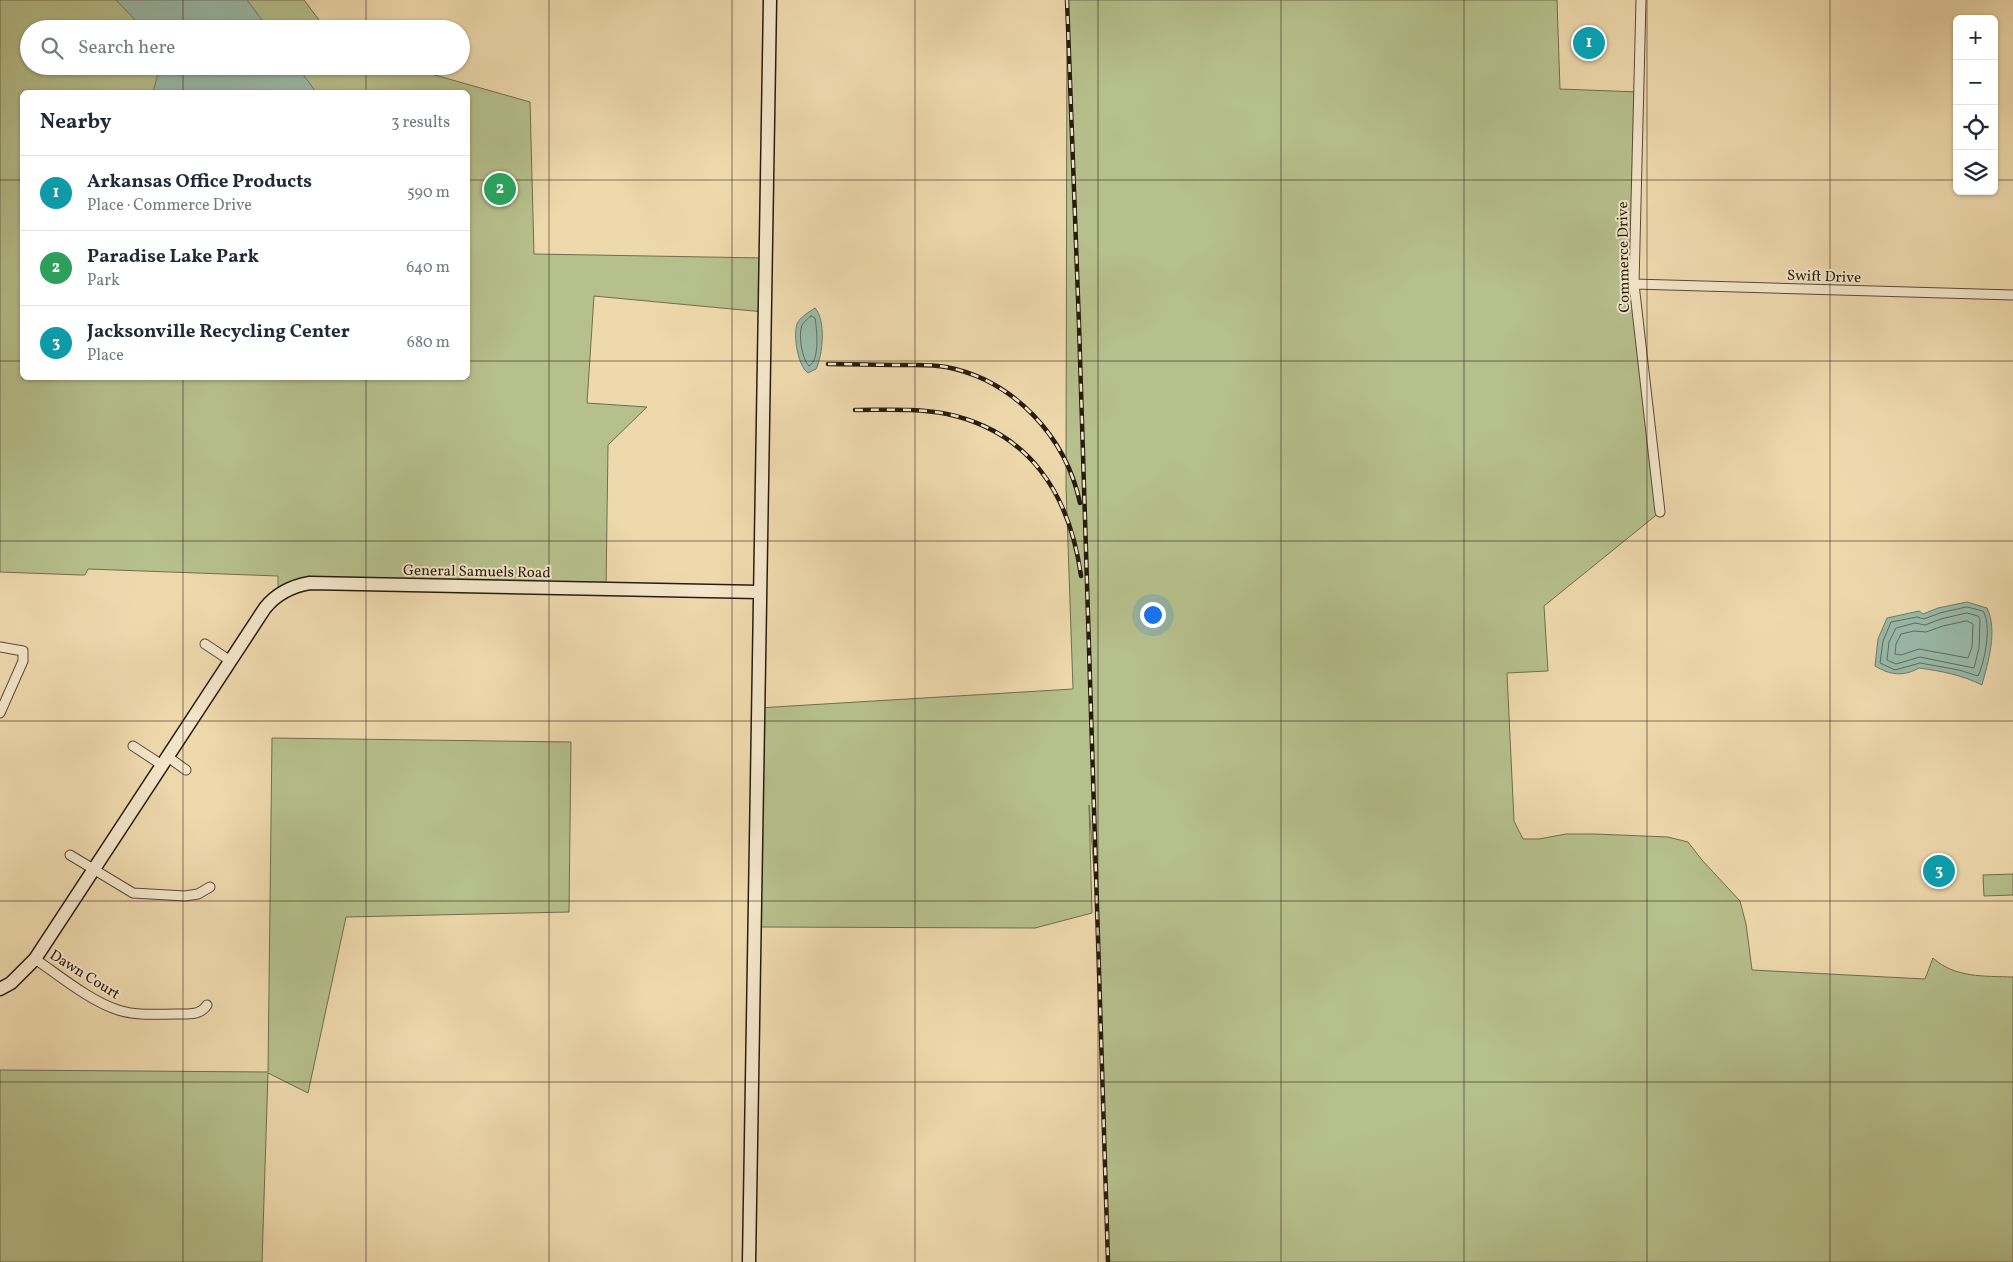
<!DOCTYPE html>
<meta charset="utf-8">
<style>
body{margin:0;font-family:Vollkorn,serif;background:#f2f2f3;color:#1f2937}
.controls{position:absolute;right:15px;top:15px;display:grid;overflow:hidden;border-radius:8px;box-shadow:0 1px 4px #0004}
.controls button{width:45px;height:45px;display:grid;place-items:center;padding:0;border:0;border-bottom:1px solid #e0e1e3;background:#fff;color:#1f2937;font:25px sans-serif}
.you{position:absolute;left:1152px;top:614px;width:18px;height:18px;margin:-12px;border:4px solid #fff;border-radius:50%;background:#1a73e8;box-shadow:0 0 0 8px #1a73e833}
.badge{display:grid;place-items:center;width:32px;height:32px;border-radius:50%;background:#d93025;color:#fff;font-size:16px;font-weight:700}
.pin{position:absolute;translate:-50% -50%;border:2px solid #fff;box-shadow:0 1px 5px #0006}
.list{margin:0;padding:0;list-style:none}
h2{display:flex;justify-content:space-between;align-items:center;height:65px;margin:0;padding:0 20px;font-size:21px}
h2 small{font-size:16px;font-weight:400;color:#747a83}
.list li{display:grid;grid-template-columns:32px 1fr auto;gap:15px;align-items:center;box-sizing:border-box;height:75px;padding:0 20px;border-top:1px solid #e0e1e3}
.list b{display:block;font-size:19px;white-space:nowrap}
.list p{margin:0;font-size:16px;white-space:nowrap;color:#747a83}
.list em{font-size:16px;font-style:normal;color:#747a83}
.icon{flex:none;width:28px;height:28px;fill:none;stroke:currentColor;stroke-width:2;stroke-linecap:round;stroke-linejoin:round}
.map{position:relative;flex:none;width:2013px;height:1262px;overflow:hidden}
.search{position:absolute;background:#fff;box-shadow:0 1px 4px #0004;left:20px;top:20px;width:450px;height:55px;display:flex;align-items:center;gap:12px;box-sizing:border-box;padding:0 18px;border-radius:28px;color:#747a83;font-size:19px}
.panel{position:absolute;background:#fff;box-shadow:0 1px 4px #0004;left:20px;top:90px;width:450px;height:290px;border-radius:8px}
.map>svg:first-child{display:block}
.green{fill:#b6c08c;stroke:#706e4e;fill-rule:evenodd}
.water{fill:#99baa9;stroke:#6c7b6b}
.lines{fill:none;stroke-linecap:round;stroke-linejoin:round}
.shore{stroke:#616b5c;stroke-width:1}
.street-casing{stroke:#5a4b36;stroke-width:11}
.secondary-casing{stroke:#291c0f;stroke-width:15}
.street{stroke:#f4e6ca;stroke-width:9}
.secondary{stroke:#f4e6ca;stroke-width:12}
.rail-casing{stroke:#291c0f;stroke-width:4.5}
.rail{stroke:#f4e6ca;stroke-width:2.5;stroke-dasharray:8;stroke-linecap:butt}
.grid{fill:none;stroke:#291c0f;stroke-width:1;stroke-opacity:0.55}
.labels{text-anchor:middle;stroke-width:4;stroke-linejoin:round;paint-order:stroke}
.street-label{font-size:15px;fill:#291c0f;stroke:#f4e6ca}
</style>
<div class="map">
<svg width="2013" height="1262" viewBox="0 0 2013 1262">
<rect width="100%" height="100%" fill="#eed9ad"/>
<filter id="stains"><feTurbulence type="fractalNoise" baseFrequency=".004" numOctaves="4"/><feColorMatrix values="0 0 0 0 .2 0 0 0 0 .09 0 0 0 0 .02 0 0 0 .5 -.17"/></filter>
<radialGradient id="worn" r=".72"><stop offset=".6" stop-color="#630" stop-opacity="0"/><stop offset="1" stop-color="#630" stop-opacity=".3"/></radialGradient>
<!-- green -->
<path class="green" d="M0,0h304l22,29h-297v37h374l127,36 4,152 231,4 -1,54 -170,-16 -7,107 60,4 -39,38 -2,145 -296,-7 -32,12v-19l-190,-7 -3,6h-4l-81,-3zM22,92h446v286h-446z
M1067,0h490l3,89 79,3 -5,192 26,228 -116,94 4,65 -41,2 7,148 9,18h16l27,-5h29l73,3 20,5 14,18 38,41 6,23 6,46 173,9 8,-21c22,20 51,18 80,19v285h-905l-11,-351 -8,-106 3,108 -57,15 -281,-1 4,-219 315,-19 -7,-203z
M272,738l299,4 -2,170 -223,5 -38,176 -40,-20 -6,189h-262v-192l268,2z
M2013,874v21l-29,1 -1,-21z"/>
<!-- water -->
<path class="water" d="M116,0h131l22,29h-129l-3,-7z
M160,66h137l19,26h-163z
M815,308c11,12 8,47 1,61l-8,4c-10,-7 -15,-37 -11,-49 3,-7 12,-12 18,-16z
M1967,602l20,6c11,23 1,54 -5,77 -20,-10 -41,-14 -63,-17 -16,9 -29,7 -44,-2l3,-27 9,-21 32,-7 4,3 15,-6z"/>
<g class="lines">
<!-- shore -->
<path class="shore" d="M811,316l4,2c2,12 5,42 -6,48 -7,-7 -11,-31 -7,-41 2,-3 6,-7 9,-9z
M1967,607l16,4c9,14 2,50 -5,65l-19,-6 -39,-7 -25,7 -15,-7 3,-22 8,-19 26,-5 7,2 16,-6z
M1967,613l11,3 2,3 -1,29 -5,20 -54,-11 -24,7 -9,-4 2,-18 7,-14 19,-5 10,2 16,-6z
M1967,621l6,3 -1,23 -4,11 -49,-9 -18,6 -6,-1 1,-10 5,-10 13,-3 12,1 17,-6z"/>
<!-- street casing -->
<g class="street-casing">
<path id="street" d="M1641,0l-7,284 26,228
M1634,284l379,11
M205,644l24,16
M0,647l23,4v10l-23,52
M133,746l29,19
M168,757l18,13
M70,855l63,38 52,3 13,-2 12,-7
M35,959c25,17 55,42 83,51 18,6 39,4 58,4 11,0 24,2 31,-9"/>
</g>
<!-- secondary casing -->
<g class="secondary-casing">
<path id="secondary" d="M0,989l11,-6 24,-24 230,-351c12,-15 27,-22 45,-25l449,9
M749,1262l21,-1262"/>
</g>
<!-- street -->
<use href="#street" class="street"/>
<!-- secondary -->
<use href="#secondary" class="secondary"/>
<!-- rail casing -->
<g class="rail-casing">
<path id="rail" d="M1067,0l12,325 29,937
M828,364c25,0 49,1 73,1 15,0 30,-1 45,2 68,13 120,70 134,136
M855,410c30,0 62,-2 92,4 84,18 123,82 134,162"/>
</g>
<!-- rail -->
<use href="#rail" class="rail"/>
</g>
<!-- grid -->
<path class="grid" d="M183,0v29M366,0v29M549,0v1262M732,0v1262M915,0v1262M1098,0v1262M1281,0v1262M1464,0v1262M1647,0v1262M1830,0v1262M183,66v26M366,66v26M0,180h22M468,180h1489M1994,180h19M0,361h22M468,361h1545M183,378v884M366,378v884M0,541h2013M0,721h2013M0,901h2013M0,1082h2013"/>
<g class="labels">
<!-- street labels -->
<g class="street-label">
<text transform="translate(1623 257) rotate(-91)" y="5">Commerce Drive</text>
<text transform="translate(1824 276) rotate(2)" y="5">Swift Drive</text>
<text transform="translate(477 571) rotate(1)" y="5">General Samuels Road</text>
<text transform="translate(85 974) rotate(32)" y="5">Dawn Court</text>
</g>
</g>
<rect width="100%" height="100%" filter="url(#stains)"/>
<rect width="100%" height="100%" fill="url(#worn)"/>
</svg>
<div class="controls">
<button>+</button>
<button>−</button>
<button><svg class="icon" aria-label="locate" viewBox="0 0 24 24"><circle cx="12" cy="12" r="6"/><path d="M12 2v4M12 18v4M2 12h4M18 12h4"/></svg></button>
<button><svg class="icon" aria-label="layers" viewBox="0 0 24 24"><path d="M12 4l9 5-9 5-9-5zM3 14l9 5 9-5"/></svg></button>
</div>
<div class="you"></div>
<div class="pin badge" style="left:1589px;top:43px;background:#0f9aa8">1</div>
<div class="pin badge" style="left:500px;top:189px;background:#2e9e5b">2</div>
<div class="pin badge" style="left:1939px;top:871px;background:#0f9aa8">3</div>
<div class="search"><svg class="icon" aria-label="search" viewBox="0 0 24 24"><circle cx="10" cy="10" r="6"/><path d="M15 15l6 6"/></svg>Search here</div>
<section class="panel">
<h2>Nearby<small>3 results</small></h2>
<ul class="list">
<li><span class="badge" style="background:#0f9aa8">1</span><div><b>Arkansas Office Products</b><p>Place · Commerce Drive</p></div><em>590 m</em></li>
<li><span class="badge" style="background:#2e9e5b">2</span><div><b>Paradise Lake Park</b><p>Park</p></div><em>640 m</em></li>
<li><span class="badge" style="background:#0f9aa8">3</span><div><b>Jacksonville Recycling Center</b><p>Place</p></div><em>680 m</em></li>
</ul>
</section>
</div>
